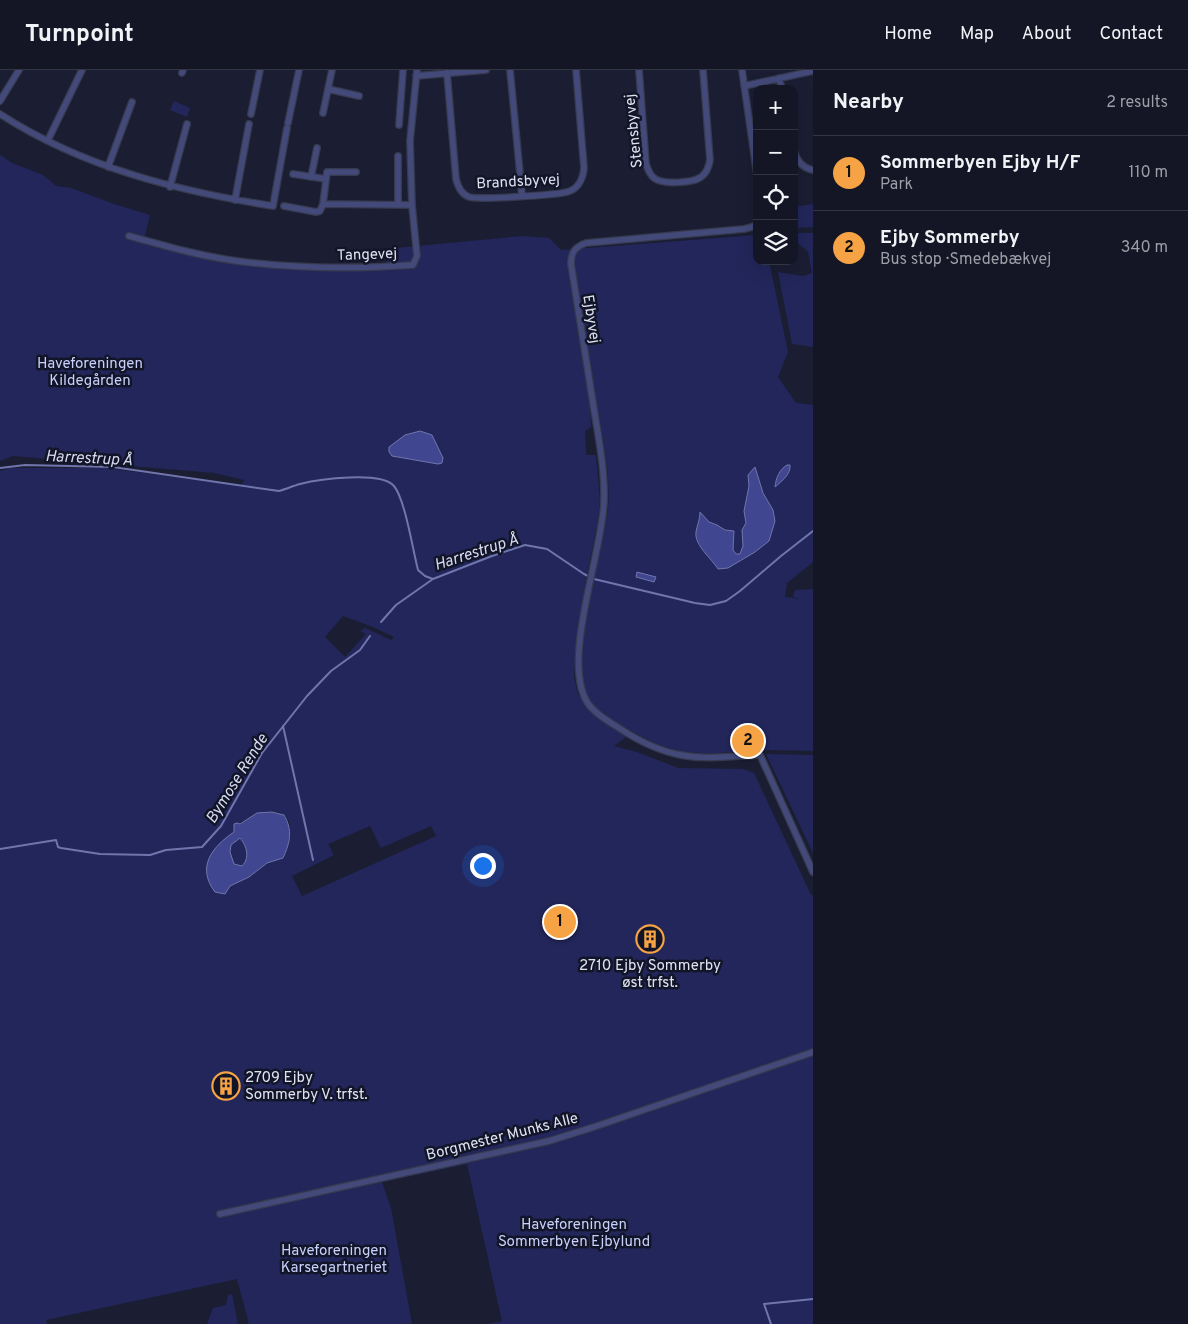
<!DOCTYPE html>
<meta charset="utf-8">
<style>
body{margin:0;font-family:Overpass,sans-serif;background:#212332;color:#f1f3f6}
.controls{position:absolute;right:15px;top:15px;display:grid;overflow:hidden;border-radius:10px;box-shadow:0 5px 20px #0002}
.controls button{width:45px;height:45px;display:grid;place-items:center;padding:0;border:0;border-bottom:1px solid #333543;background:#141626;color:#f1f3f6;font:25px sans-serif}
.you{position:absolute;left:482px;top:795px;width:18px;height:18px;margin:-12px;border:4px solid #fff;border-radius:50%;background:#1a73e8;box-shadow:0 0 0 8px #1a73e833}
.badge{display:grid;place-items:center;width:32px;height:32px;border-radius:50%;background:#f5a345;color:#111;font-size:16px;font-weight:700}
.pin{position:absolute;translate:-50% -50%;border:2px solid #fff;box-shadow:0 1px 5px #0006}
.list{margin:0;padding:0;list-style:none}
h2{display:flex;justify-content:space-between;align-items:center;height:65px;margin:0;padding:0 20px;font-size:21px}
h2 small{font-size:16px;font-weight:400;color:#9d9fa7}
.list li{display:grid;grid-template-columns:32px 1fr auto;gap:15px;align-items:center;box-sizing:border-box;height:75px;padding:0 20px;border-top:1px solid #333543}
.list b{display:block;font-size:19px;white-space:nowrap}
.list p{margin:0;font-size:16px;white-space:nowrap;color:#9d9fa7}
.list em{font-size:16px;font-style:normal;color:#9d9fa7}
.icon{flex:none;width:28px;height:28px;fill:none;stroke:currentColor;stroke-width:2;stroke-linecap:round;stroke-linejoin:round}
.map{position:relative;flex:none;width:813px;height:1254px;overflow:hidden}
header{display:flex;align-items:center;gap:30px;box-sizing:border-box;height:70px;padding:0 25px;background:#141626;border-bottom:1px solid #333543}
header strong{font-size:24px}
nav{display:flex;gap:28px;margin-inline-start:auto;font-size:18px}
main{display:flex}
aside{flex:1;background:#141626}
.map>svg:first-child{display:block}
.green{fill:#22265a;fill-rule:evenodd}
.water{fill:#404790;stroke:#7076ad;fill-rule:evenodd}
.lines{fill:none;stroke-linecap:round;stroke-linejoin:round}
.stream{stroke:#7076ad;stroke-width:2}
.minor-casing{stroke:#363a4e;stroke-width:8}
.minor{stroke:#434a7a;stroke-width:5.5}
.labels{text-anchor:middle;stroke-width:5;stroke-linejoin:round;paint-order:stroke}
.street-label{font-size:15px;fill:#dfe3f1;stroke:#121528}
.park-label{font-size:15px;fill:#c7d0fa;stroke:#121528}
.poi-label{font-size:15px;fill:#dfe3f1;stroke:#121528}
.water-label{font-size:16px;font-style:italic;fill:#d7dbf1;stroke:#121528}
</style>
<header>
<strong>Turnpoint</strong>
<nav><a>Home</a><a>Map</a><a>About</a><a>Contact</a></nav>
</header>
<main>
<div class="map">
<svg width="813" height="1254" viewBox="0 0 813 1254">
<rect width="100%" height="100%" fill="#1b1e33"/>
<!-- green -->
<path class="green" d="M174,31l16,7 -3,9 -17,-7z
M0,85l12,8 31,12 13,11 15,2 43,16 36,11 -7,28c79,21 159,29 241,26l1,-4 11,-17 126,-12 27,2 12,12 196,-15v26h12l19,91 -10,25 18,26 17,2v157l-26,21 -2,14 15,2 -7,-2 2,-7 18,-1v11h-5h5v151c-15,0 -30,-1 -46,-1 -28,1 -58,6 -87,1 -20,-4 -41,-15 -59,-26 -10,-7 -23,-13 -30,-23 -26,-35 12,-149 17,-193 3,-36 -6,-74 -12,-109l-6,-2 1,29 -6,4 1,24h10l4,46 -3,25 -11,53 -10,71 -2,27 4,17 13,19 35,24 -12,9 23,6 41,16 65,1 11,4 57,122h2v429h-325l14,-3 -35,-157 -85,18 9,26 21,116h-163l-12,-45 -191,41 1,4h-47v-853l10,-3h97l134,18 3,-6 -30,-7 -201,-17 -13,5zM343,546l30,11 21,10 -3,3 -26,-12 -5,3 6,3 -21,23 -20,-20zM265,742c5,0 11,-1 16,1 16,8 7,34 2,45l-16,5 -18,14 -19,9 -23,-24 11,-17 16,-13v-8c11,-2 20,-8 31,-12zM370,756l11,22 50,-22 5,10 -134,60 -10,-20 42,-21 -6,-11z
M813,134v23l-19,1v-21z
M794,163h19v114l-21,-3 -14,-72 25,4 9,-3 -4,-21 -14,-12z
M766,684l47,1v98z
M240,768c7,8 10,20 2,28l-8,-2 -4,-12 1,-7z
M232,1224l6,30h-31l6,-16 13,-3 2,-10z"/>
<!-- water -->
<path class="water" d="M420,361l12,4 11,23 -1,5 -4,1 -46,-8 -3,-4v-5l16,-12z
M787,395h3c1,9 -8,16 -15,22 1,-9 4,-17 12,-22z
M755,397l8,26 10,17 2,11 -6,20 -14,11 -27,16 -10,1c-6,-10 -24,-24 -22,-37 1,-7 4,-12 4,-20l9,10 8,3 8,5 9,1 -1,19 3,4h4l3,-8 -1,-16 4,-7 -2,-12 5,-25 -1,-11z
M637,502l19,5 -2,5 -18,-5z
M272,742l12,3c9,15 6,28 -1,43l-16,5 -18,14 -19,9 -5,8 -10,-2c-19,-25 -3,-45 19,-60v-8l3,-1 3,1 17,-11zM240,768c7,8 10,20 2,28l-8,-2 -4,-12 1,-7z"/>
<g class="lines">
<!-- stream -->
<path class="stream" d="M0,398l25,-3 88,2 166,24c7,-2 14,-5 21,-7 19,-5 81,-13 94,2 11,13 19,65 24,84l7,6 8,3 59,-23 33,-11 22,4 37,25 10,5 101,24 15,2 16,-4 14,-10 41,-35 32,-25
M381,552l15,-17 37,-26
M283,656l30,134
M0,779l56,-9 2,7 3,1 39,6 50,1 16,-5 36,-3 19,-21 41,-73 45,-57 24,-25 29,-21 10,-14
M771,1254l-7,-20 49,-5"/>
<!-- minor casing -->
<g class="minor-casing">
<path id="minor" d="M510,0l12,125
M639,0l7,94c2,6 4,11 8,14 8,7 39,5 47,-1 6,-4 8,-11 9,-17l-7,-90
M742,0l15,105
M182,3l1,-3
M447,3l9,106c2,8 5,15 13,18 9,3 87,-2 98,-5 11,-3 16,-13 17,-24l-8,-98
M416,6l70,-6
M779,8l3,11
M744,16l69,-15
M328,19l31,7
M0,31l19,-31
M323,43l9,-43
M0,44c82,53 177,77 273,92l14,-78
M251,44l9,-44
M288,53l11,-53
M399,55l4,-55
M48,70l34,-70
M794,81c3,10 8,17 19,19
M398,86v49
M108,97l24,-65
M293,104l33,5
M311,107l6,-29
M170,117l17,-63
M235,130l14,-76
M323,134l89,1
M284,136l32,6 4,-1 3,-7 4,-32h29
M757,154l-5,3 -8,2 -158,14c-11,4 -15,9 -15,21 7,46 15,93 22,139 5,32 12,65 11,98 -1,50 -43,158 -17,201 7,11 21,19 32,26 18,12 40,23 62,27 25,5 53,1 79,0l53,117
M129,166c36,10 71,20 108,25 59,8 117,8 176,4l4,-9 -5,-51 -2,-64 7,-71
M220,1144l329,-73 45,-14 219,-75"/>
</g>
<!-- minor -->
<use href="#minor" class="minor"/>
</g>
<!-- icons -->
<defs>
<g id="building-ring" transform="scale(1.4375)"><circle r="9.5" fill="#121528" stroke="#f5a345" stroke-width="1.5"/><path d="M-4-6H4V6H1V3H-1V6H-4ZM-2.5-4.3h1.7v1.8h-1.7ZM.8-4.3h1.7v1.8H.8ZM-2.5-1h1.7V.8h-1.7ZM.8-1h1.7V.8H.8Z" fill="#f5a345"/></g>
</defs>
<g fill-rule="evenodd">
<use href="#building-ring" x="650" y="869"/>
<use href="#building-ring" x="226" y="1016"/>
</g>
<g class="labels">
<!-- street labels -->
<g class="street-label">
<text transform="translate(633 61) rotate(-96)" y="5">Stensbyvej</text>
<text transform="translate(518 111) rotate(-3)" y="5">Brandsbyvej</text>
<text transform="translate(367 184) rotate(-2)" y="5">Tangevej</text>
<text transform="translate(592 249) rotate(81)" y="5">Ejbyvej</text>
<text transform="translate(502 1066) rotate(-14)" y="5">Borgmester Munks Alle</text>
</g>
<!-- park labels -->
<g class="park-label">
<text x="90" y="298">Haveforeningen<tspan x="90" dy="17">Kildegården</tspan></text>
<text x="574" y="1159">Haveforeningen<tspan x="574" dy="17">Sommerbyen Ejbylund</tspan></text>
<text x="334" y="1185">Haveforeningen<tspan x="334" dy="17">Karsegartneriet</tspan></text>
</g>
<!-- poi labels -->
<g class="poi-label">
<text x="650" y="900">2710 Ejby Sommerby<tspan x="650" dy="17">øst trfst.</tspan></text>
<text x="245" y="1012" text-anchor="start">2709 Ejby<tspan x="245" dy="17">Sommerby V. trfst.</tspan></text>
</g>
<!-- water labels -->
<g class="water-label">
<text transform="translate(89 387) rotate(3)" y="6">Harrestrup Å</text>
<text transform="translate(476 481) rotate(-18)" y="6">Harrestrup Å</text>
<text transform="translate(236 708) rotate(-58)" y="6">Bymose Rende</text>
</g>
</g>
</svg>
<div class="controls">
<button>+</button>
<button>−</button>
<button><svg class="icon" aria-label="locate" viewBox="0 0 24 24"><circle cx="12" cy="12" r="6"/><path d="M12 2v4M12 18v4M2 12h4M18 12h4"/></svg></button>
<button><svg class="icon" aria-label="layers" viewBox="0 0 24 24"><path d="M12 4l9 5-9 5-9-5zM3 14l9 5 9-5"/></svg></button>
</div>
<div class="you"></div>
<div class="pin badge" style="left:560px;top:852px">1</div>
<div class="pin badge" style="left:748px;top:671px">2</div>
</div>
<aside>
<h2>Nearby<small>2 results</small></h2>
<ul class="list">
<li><span class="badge">1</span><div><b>Sommerbyen Ejby H/F</b><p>Park</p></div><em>110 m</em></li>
<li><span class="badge">2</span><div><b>Ejby Sommerby</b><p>Bus stop · Smedebækvej</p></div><em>340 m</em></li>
</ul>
</aside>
</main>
